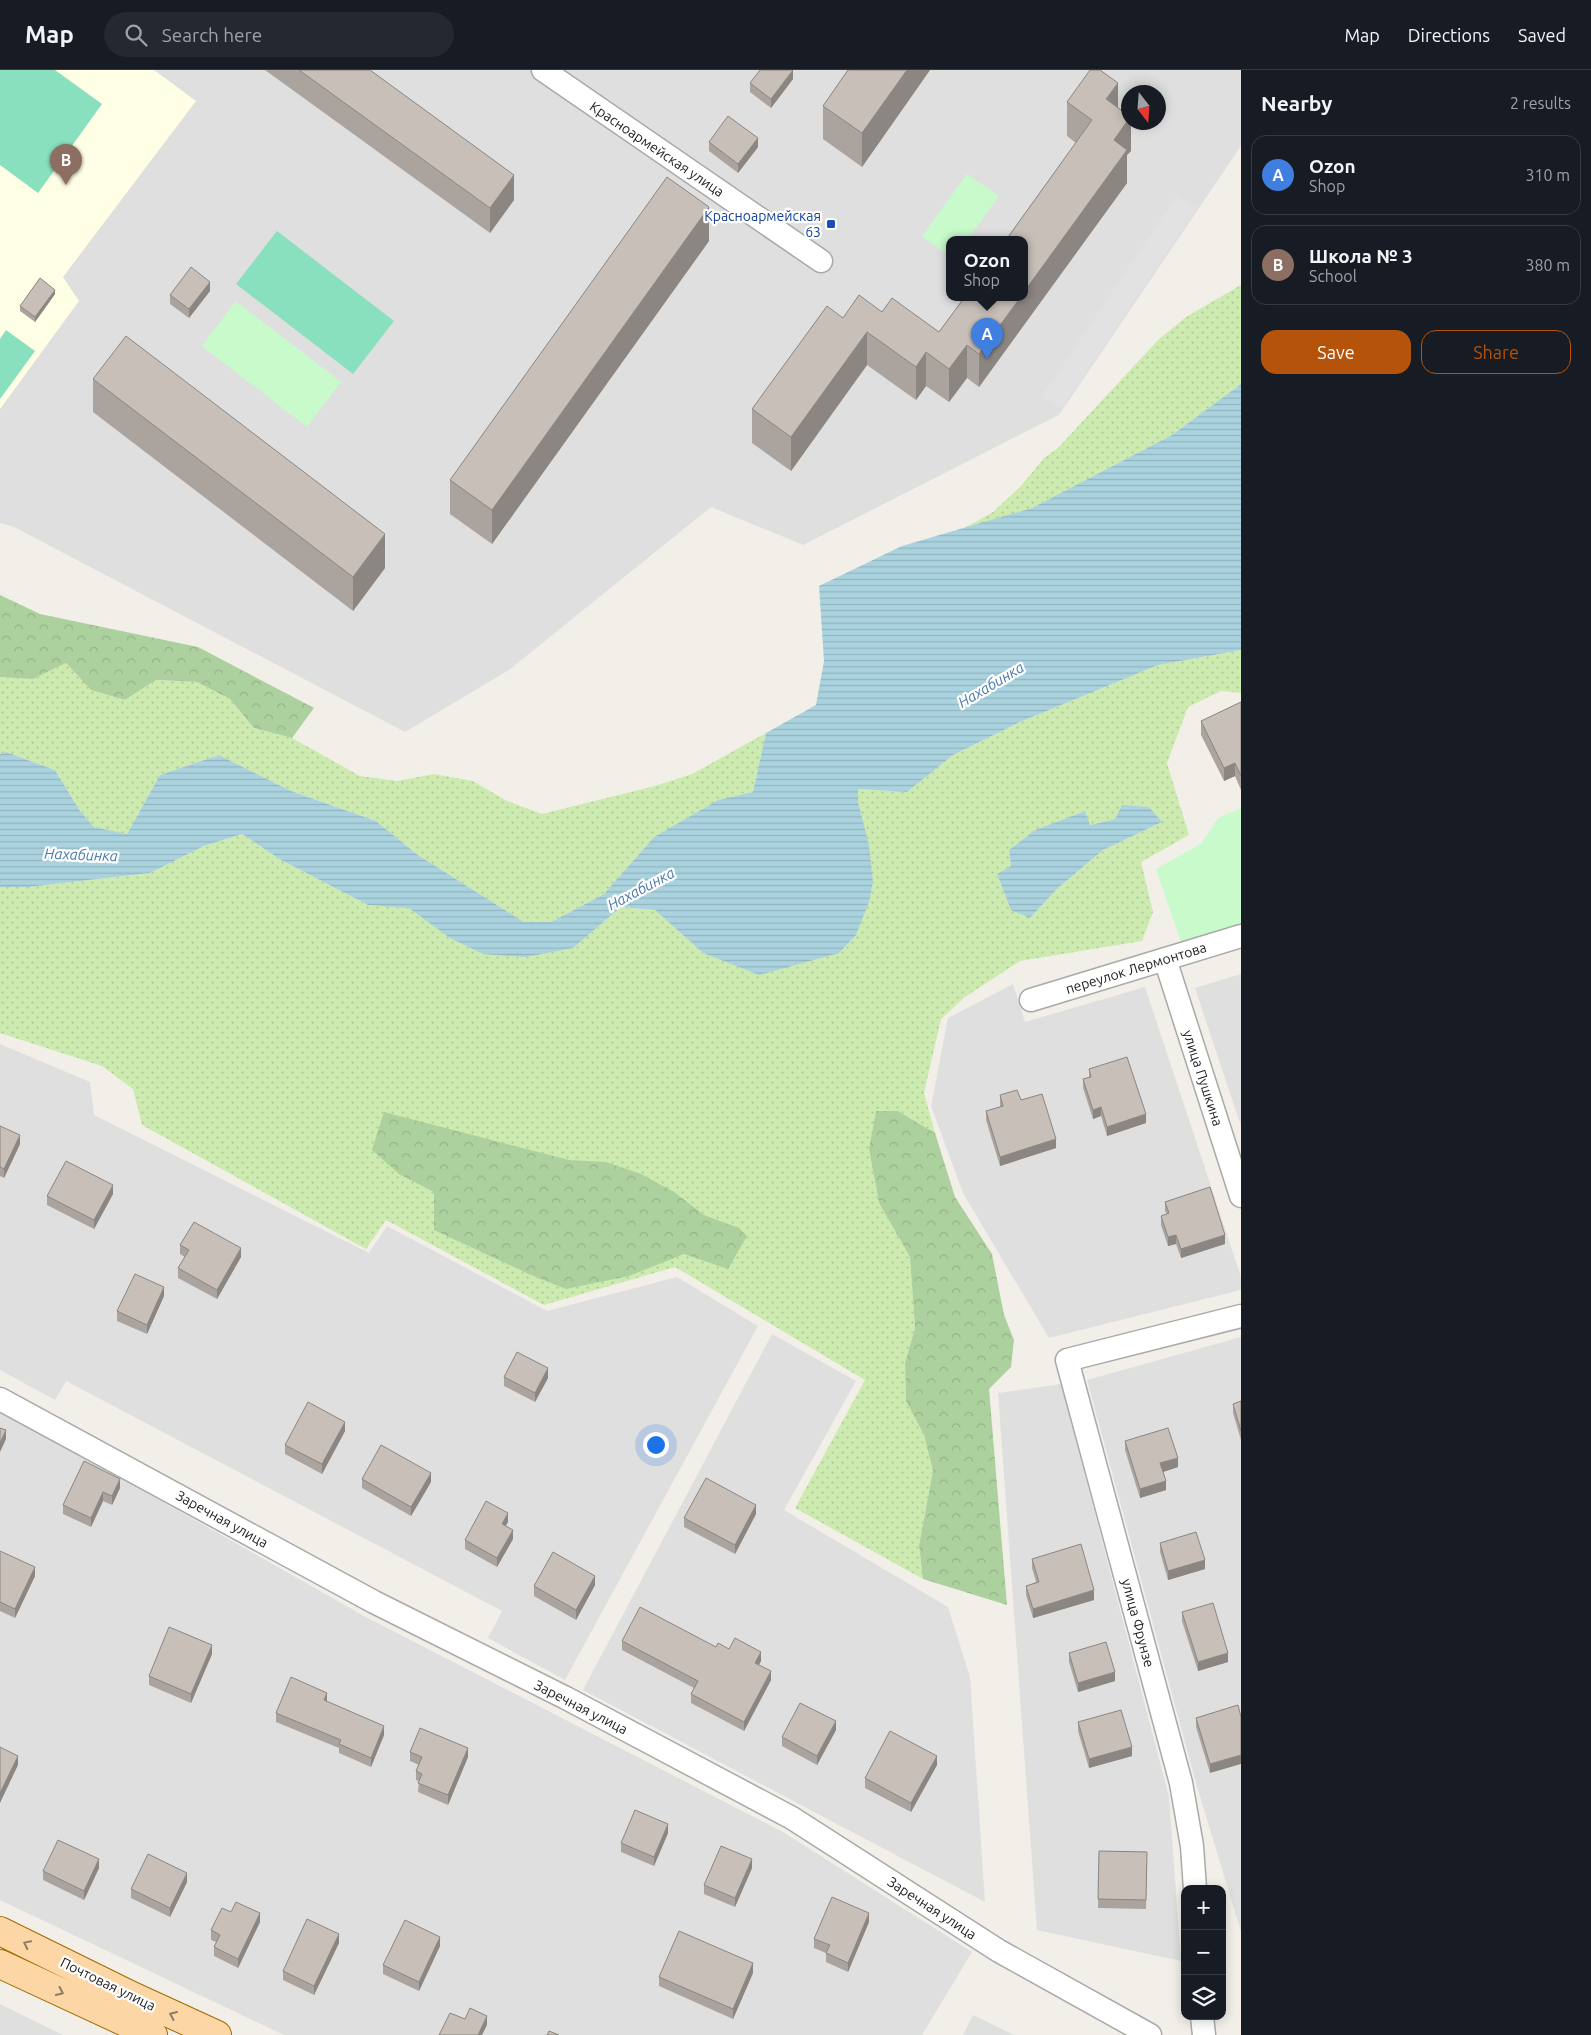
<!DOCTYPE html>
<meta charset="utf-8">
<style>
body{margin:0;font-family:Ubuntu,sans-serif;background:#242831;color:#f1f3f6}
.controls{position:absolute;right:15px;bottom:15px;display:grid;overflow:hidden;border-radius:10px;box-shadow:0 2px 12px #0003}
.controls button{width:45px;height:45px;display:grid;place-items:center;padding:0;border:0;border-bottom:1px solid #363941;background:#171b24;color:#f1f3f6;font:25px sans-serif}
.compass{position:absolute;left:1121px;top:15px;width:45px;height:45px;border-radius:50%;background:#171b24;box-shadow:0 2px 12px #0003;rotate:163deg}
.you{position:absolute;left:655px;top:1374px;width:18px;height:18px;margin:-12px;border:4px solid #fff;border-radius:50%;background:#1a73e8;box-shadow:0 0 0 8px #1a73e833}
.badge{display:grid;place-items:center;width:32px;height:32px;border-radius:50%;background:#b45309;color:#fff;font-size:16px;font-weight:700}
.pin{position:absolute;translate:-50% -41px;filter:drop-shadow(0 1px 2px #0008)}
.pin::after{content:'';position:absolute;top:26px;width:18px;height:15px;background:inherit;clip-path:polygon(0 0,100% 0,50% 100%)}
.popup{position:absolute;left:946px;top:166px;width:82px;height:65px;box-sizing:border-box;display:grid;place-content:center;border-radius:10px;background:#171b24;filter:drop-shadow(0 1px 4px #0005);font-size:16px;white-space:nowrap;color:#9ea1a6}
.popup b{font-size:19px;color:#f1f3f6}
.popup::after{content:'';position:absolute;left:50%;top:100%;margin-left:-10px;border:10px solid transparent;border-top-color:#171b24}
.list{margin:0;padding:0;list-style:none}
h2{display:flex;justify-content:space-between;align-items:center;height:65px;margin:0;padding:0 20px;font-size:21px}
h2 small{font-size:16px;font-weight:400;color:#9ea1a6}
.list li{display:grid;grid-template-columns:32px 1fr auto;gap:15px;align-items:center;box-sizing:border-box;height:80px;margin:0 10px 10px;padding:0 10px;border:1px solid #363941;border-radius:15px}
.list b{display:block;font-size:19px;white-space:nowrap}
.list p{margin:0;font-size:16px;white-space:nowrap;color:#9ea1a6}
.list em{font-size:16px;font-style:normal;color:#9ea1a6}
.actions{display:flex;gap:10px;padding:15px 20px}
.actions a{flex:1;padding:11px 0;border:1px solid #b45309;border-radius:15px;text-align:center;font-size:18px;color:#b45309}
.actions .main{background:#b45309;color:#fff}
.icon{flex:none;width:28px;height:28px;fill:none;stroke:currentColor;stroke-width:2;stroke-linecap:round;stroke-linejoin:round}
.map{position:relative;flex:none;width:1241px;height:1965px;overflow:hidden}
header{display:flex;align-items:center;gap:30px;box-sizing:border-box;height:70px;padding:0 25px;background:#171b24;border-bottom:1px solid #363941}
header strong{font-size:24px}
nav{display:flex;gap:28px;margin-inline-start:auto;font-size:18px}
.search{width:350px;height:45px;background:#242831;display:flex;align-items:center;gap:12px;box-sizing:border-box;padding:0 18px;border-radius:28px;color:#9ea1a6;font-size:19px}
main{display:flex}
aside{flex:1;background:#171b24}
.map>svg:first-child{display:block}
.residential{fill:#e0dfdf;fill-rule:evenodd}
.education{fill:#ffffe5}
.grass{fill:url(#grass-dots);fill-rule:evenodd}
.forest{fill:url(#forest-crowns)}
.park{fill:#c8facc}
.pitch{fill:#88e0be}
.parking{fill:#e2e2e2}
.water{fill:url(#water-rules)}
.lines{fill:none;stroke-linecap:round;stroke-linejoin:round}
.street-casing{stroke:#a9a9a9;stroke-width:25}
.primary-casing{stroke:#a06b00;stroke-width:30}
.street{stroke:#fff;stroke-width:22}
.primary{stroke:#fcd6a4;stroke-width:28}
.wall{fill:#aba49e}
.shaded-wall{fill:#8b8681}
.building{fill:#c7bfb8;stroke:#8b8681}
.oneway{stroke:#8f7c63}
.transit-dot{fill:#1a4fb4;stroke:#fff;stroke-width:2}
.labels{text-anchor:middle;stroke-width:4.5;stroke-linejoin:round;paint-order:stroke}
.street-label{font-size:14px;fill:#222;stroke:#fff}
.transit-label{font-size:14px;fill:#164399;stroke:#fff;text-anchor:end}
.water-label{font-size:15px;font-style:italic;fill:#4a7aab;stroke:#fff}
</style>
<header>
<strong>Map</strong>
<div class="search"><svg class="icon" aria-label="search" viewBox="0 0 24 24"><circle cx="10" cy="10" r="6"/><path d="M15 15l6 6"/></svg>Search here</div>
<nav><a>Map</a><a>Directions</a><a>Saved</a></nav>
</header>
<main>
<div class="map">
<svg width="1241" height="1965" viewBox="0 0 1241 1965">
<defs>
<pattern id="grass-dots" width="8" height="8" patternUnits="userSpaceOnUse" patternTransform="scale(1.25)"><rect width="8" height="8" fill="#cdebb0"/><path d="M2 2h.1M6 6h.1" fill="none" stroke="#b0c997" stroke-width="1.8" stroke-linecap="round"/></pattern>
<pattern id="forest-crowns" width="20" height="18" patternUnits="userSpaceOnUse" patternTransform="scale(1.25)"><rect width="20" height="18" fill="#add19e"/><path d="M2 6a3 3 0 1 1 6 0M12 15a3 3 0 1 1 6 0" fill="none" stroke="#95b388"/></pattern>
<pattern id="water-rules" width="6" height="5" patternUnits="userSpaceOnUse" patternTransform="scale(1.25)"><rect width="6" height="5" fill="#aad3df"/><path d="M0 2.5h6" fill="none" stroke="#92b5bf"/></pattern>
</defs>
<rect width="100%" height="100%" fill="#f2efe9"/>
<!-- residential -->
<path class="residential" d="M0,0h1241v76l-182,269 -256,130 -92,-38 -202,163 -104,62 -391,-205 -14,-4zM1128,22h30v30h-30zM950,170h74v58h-74z
M1241,904v152l-46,-138z
M1013,914l12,38 120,-35 96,290v13l-192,48 -86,-145 -32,-87 17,-88z
M0,974l90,38 4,33 275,138 18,-27 160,85 130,-34 81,49 -193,354 -77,-42 14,-27 -436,-230 -11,19 -55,-30z
M772,1264l84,47 -72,129 164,97 22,70 15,225 -402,-212z
M1241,1267v595l-45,-149 -109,-403z
M1061,1314l108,413 12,164 -144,-31 -39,-537z
M0,1342l52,27 312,177 419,216 189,120 -50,83h-638l-284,-135z
M0,1934l63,31h-63z
M973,1945l41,20h-51z"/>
<!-- education -->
<path class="education" d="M0,0h154l42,31 -133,176 16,24 -79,108z"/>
<!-- grass -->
<path class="grass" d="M1241,215v99l-69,51 -140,73 -73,23 34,-19 27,-25 25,-30 12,-8 101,-109 28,-23z
M1241,580v43l-20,-2 -33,16 -21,56 22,72 -48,27 12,50 -11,29 -122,20 -55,36 -24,22 -17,74 11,40 -37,-22 -29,38 10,54 31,54 5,71 -10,35 1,38 18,34 9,36 -14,74 4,34 -128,-71 70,-128 -190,-113 -131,38 -158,-85 -20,29 -224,-124 -9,-36 -31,-23 -102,-33v-146h28l122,-14 54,-27 38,-12 39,26 87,45 41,2 41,31 123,10 48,-41 34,3 48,43 56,22 29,-9 70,-164 -1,-13 50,3 46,-37 67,-33 138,-57zM1085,741l4,14 26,-6 47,3 -59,28 -45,38 -28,30 -29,-33 -4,-10 14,-9 -2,-16 26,-20z
M66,593l25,27 34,10 31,-20 41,2 33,17 24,29 38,10 68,38 37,5 37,-7 39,7 32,19 37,14 113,-28 37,-12 74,-41 -13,59 -35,8 -64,37 -50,57 -53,28h-27l-106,-67 -42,-34 -85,-30 -72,-36 -59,20 -33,59 -33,-7 -14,-16 -25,-41 -49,-18 -6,2v-77l33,2z"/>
<!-- forest -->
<path class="forest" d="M0,525l40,19 158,33 116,61 -22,30 -38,-10 -24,-29 -33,-17 -41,-2 -31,20 -34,-10 -25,-27 -33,16 -33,-2z
M876,1041h22l37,22 20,64 37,57 12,61 10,25 -3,27 -22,22 18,216 -84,-26 -4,-34 14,-74 -9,-36 -18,-34 -1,-38 10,-35 -5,-71 -31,-54 -10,-54z
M384,1042l185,48 37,2 35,12 33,18 30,23 35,13 8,8 -19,33 -44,-15 -55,22 -63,13 -35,-14 -97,-45v-38l-35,-18 -27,-24z"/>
<!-- park -->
<path class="park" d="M967,104l32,22 -32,44h-17l-1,16 -27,-20z
M236,231l105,81 -34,45 -105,-81z
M1241,738v118l-60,16 -25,-73 46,-26 16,-25z"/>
<!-- pitch -->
<path class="pitch" d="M0,0h55l47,34 -64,89 -38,-28z
M277,161l117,90 -41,53 -117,-90z
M6,260l29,21 -35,48v-60z"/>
<!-- parking -->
<path class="parking" d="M1177,125l20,13 -136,201 -19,-13z"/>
<!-- water -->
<path class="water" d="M1241,314v266l-83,15 -138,57 -67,33 -46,37 -49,-3v13l11,43 4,37 -4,20 -13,33 -17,18 -80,22 -56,-22 -48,-43 -34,-3 -48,41 -47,9 -43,-3 -33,-16 -41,-30 -41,-3 -87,-45 -39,-26 -38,12 -54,27 -122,14h-28v-133l6,-2 49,18 25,41 14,16 33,7 33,-59 59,-20 72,36 85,30 42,34 106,67h27l53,-28 50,-57 64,-37 35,-8 13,-59 50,-28 8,-44 -5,-75 83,-40 130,-38 140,-73z
M1122,735l27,2 13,15 -59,28 -45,38 -28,30 -19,-8 -14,-36 14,-8 -2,-16 26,-20 50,-19 5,14 25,-6z"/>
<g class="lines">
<!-- street casing -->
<g class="street-casing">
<path id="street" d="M543,0l278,191
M1165,889l76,237
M1031,930l210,-64
M0,1329l374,203 192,96 226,120 207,133 151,84
M1195,1819l-3,-43 -11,-63 -114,-423 174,-44
M1202,1946l2,19"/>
</g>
<!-- primary casing -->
<g class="primary-casing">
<path id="primary" d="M0,1861l132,65 85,39
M0,1894l153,71"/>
</g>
<!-- street -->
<use href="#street" class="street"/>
<!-- primary -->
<use href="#primary" class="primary"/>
</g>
<!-- wall -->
<path class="wall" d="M265,0h105l144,130 -24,33z
M848,0h82l-68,97 -39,-28v-33z
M793,9l-22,29 -21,-16v-9z
M1067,32l51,6 13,14v29l-4,4v28l-148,204 -12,-9 -18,24 -23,-16 -10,14 -49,-35 -76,106 -39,-28v-34l91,-91 96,14 137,-189 -9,-7z
M709,72l49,5 -20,26 -29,-22z
M709,171l-217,303 -42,-30v-34z
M210,221l-21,27 -19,-14v-9z
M55,224l-20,28 -15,-11v-5z
M93,309l292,189 -32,43 -260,-199z
M1241,632v88l-6,-14 -11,5 -23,-46v-14z
M1089,999l57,54 -39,13 -6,-20 -8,3 -10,-31v-9l6,-2z
M1000,1025l21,5 35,48 -56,18 -14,-46v-9l14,-4z
M0,1056l20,18 -16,34 -4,-2z
M113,1124l-19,35 -47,-24v-9z
M1165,1132l60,42 -44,14 -5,-14 -8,2 -7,-21v-9l6,-2 -2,-3z
M180,1175l61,12 -24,42 -39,-21v-10l7,-11 -5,-3z
M164,1226l-17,38 -30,-13v-10z
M504,1307l44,1 -13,24 -31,-16z
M1241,1331v39l-8,-27v-9z
M345,1361l-23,43 -37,-20v-9z
M1125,1371l53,26 -15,5 3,18 -26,8 -15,-48z
M84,1391l36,27 -8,17 -9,-4 -12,26 -28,-13v-9z
M362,1409l69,3 -20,34 -49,-28z
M756,1444l-21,40 -51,-27v-9z
M508,1452l-3,4 8,13 -16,28 -32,-18v-9z
M1160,1473l45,26 -37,11 -8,-28z
M0,1481l35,25 -20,42 -15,-7z
M1032,1489l62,41 -61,18 -7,-23v-9l10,-4 -4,-14z
M595,1515l-19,35 -42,-24v-10z
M1182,1542l46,50 -30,9 -16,-50z
M622,1571l94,6 13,2 32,12 -2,4 12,15 -27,51 -53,-28v-9l3,-6 -72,-38z
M1069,1583l46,28 -37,11 -9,-30z
M212,1584l-21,49 -42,-18v-9z
M327,1631l57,34 -13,32 -32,-14v-5l-63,-26v-9z
M1238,1635l-28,68 -14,-46v-9z
M1078,1652l54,34 -43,12 -11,-37z
M836,1660l-19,35 -35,-19v-9z
M410,1682l58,5 -20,48 -30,-13 1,-11 -3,-1v-9l3,-6 -9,-4z
M937,1695l-26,47 -46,-24v-10z
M668,1763l-14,33 -33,-14v-9z
M1099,1781l48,1 -1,57 -48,-1z
M99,1798l-15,32 -41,-20v-9z
M752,1798l-17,39 -31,-13v-9z
M187,1812l-17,35 -39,-19v-9z
M231,1842l29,10 -22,46 -24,-12v-9l2,-5 -5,-2v-10z
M869,1852l-21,50 -22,-10v-9l-12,-5v-9z
M339,1873l-25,52 -31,-15v-9z
M440,1876l-21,45 -36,-17v-9z
M753,1903l-20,46 -74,-33v-9z"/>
<!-- shaded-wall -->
<path class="shaded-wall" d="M793,0v9l-22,29v-9z
M907,0h23l-68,97v-34z
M1118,13v34l-12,-18z
M1128,50v2h3v29l-4,4v28l-148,204v-33l41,-56h4v-6l90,-152z
M758,68v9l-20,26v-9z
M514,105v25l-24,33v-25z
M709,137v34l-217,303v-34z
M210,212v9l-21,27v-9z
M55,220v4l-20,28v-5z
M867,262v33l-76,106v-34z
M967,275v33l-18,24v-33z
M926,282v34l-10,14v-33z
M385,464v34l-32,43v-34z
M1235,693v13l-11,5v-13z
M1101,1037v9l-8,3v-9z
M1146,1044v9l-39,13v-9z
M20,1065v9l-16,34v-9z
M1056,1069v9l-56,18v-9z
M113,1115v9l-19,35v-9z
M1176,1165v9l-8,2v-9z
M1225,1165v9l-44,14v-9z
M241,1178v9l-24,42v-9z
M164,1217v9l-17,38v-9z
M548,1298v10l-13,24v-9z
M345,1352v9l-23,43v-10z
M6,1360v9l-6,13v-9z
M1178,1388v9l-18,6v-10z
M431,1403v9l-20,34v-9z
M120,1409v9l-8,17v-9z
M1166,1411v9l-26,8v-9z
M103,1422v9l-12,26v-9z
M756,1435v9l-21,40v-9z
M508,1443v9l-6,11v-9z
M513,1460v9l-16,28v-9z
M1205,1490v9l-37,11v-9z
M35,1497v9l-20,42v-9z
M595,1506v9l-19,35v-10z
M1094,1520v10l-61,18v-9z
M212,1575v9l-21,49v-9z
M761,1582v9l-6,11v-9z
M1228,1583v9l-30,9v-9z
M771,1601v9l-27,51v-9z
M1115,1602v9l-37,11v-9z
M327,1623v9l-3,-2z
M836,1651v9l-19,35v-9z
M384,1656v9l-13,32v-9z
M1132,1677v9l-43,12v-9z
M468,1678v9l-20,48v-10z
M1241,1685v9l-31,9v-9z
M18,1686v9l-18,38v-10z
M937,1686v9l-26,47v-9z
M668,1754v9l-14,33v-9z
M99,1789v9l-15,32v-9z
M752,1789v9l-17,39v-9z
M187,1803v9l-17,35v-9z
M260,1843v9l-22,46v-9z
M869,1843v9l-21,50v-9z
M339,1864v9l-25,52v-9z
M440,1867v9l-21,45v-9z
M753,1893v10l-20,46v-10z
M487,1946v9l-5,10h-4z"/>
<!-- building -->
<path class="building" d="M299,0h71l144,105 -24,33z
M760,0h33l-22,29 -21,-16z
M848,0h59l-45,63 -39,-27z
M1090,0h10l18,13 -12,16 22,16v5l-14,20 13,10 -103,142v-52h-18l86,-120 -25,-18z
M728,46l30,22 -20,26 -29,-22z
M667,107l42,30 -217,303 -42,-30z
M191,197l19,15 -21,27 -19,-14z
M40,208l15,12 -20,27 -15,-11z
M859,225l23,17 10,-14 47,34 25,-34h56l-41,56 -12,-9 -18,24 -23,-17 -10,15 -49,-35 -76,105 -39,-28 75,-103 16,12z
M126,266l259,198 -32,43 -260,-198z
M1241,632v74l-6,-13 -11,5 -23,-47z
M1127,987l19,57 -39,13 -6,-20 -8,3 -10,-31 8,-2 -2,-8z
M1017,1020l4,10 21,-6 14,45 -56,18 -14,-46 17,-5 -3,-11z
M0,1056l20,9 -16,34 -4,-2z
M66,1091l47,24 -19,35 -47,-24z
M1210,1117l15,48 -44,14 -5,-14 -8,2 -7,-21 8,-3 -4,-11z
M194,1152l47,26 -24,42 -39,-22 11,-18 -9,-5z
M135,1204l29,13 -17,38 -30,-14z
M517,1282l31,16 -13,25 -31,-16z
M1241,1331v30l-8,-27z
M308,1332l37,20 -23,42 -37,-19z
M0,1358l6,2 -6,13z
M1168,1358l10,30 -18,5 6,18 -26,8 -15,-48z
M381,1375l50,28 -20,34 -49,-28z
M84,1391l36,18 -8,17 -9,-4 -12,26 -28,-13z
M706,1408l50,27 -21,40 -51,-27z
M486,1431l22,12 -6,11 11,6 -16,28 -32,-18z
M1196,1462l9,28 -37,11 -8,-28z
M1081,1474l13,46 -61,19 -7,-23 13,-4 -7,-23z
M0,1481l35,16 -20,42 -15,-7z
M553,1482l42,24 -19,34 -42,-24z
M1213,1533l15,50 -30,9 -16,-50z
M640,1537l76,40 2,-4 11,6 6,-11 26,14 -6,11 16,8 -27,51 -53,-28 7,-13 -76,-40z
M169,1557l43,18 -21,49 -42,-18z
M1106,1572l9,30 -37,11 -9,-30z
M291,1607l36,16 -3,7 60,26 -13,32 -32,-14 2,-4 -65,-27z
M800,1633l36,18 -19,35 -35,-19z
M1238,1635l3,12v38l-31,9 -14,-46z
M1121,1640l11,37 -43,12 -11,-37z
M420,1658l48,20 -20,47 -30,-12 4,-9 -6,-3 6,-14 -12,-5z
M890,1661l47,25 -26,47 -46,-25z
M0,1677l18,9 -18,37z
M635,1740l33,14 -14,33 -33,-14z
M58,1770l41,19 -15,32 -41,-20z
M721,1776l31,13 -17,39 -31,-13z
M1099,1781l48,1 -1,48 -48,-1z
M148,1784l39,19 -17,35 -39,-19z
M832,1827l37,16 -21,50 -22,-10 4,-8 -16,-6z
M236,1832l24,11 -22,46 -24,-12 6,-12 -9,-5 11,-22 9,4z
M307,1849l32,15 -25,52 -31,-15z
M405,1850l35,17 -21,45 -36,-17z
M679,1861l74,32 -20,46 -74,-32z
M470,1938l17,8 -9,19h-39l11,-22 15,6z
M549,1961l10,4h-12z"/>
<!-- one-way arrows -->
<defs><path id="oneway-chevron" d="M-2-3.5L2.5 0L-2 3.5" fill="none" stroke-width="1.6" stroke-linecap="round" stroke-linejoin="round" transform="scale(1.25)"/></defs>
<g class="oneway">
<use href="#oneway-chevron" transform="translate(27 1874) rotate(-154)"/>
<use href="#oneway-chevron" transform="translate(60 1922) rotate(25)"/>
<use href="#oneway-chevron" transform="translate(173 1945) rotate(-156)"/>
</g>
<!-- markers -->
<rect class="transit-dot" x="826" y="149" width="10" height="10" rx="2.5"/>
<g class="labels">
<!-- street labels -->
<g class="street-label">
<text transform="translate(657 79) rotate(34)" y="5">Красноармейская улица</text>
<text transform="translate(1136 898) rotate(-17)" y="5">переулок Лермонтова</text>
<text transform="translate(1203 1008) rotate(72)" y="5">улица Пушкина</text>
<text transform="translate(222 1449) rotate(29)" y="5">Заречная улица</text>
<text transform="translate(1138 1553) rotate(75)" y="5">улица Фрунзе</text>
<text transform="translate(581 1637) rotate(27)" y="5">Заречная улица</text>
<text transform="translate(932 1838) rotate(33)" y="5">Заречная улица</text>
<text transform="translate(108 1914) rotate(26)" y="5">Почтовая улица</text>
</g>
<!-- transit labels -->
<g class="transit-label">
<text x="821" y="151">Красноармейская<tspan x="821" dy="16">63</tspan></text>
</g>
<!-- water labels -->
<g class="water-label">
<text transform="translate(991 615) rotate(-31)" y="5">Нахабинка</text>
<text transform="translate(81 785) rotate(2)" y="5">Нахабинка</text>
<text transform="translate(641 819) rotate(-28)" y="5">Нахабинка</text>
</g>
</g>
</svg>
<div class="controls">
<button>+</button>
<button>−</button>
<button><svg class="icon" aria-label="layers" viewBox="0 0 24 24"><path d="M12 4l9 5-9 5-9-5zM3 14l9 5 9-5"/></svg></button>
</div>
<svg class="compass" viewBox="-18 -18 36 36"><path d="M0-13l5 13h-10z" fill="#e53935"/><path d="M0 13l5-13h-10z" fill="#9ea1a6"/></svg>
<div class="you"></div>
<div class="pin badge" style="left:987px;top:289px;background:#3f7fe0">A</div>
<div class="popup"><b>Ozon</b>Shop</div>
<div class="pin badge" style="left:66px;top:115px;background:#8d6e63">B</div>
</div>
<aside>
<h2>Nearby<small>2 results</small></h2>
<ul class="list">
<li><span class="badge" style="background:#3f7fe0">A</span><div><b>Ozon</b><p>Shop</p></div><em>310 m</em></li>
<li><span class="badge" style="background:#8d6e63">B</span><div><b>Школа № 3</b><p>School</p></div><em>380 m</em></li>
</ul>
<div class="actions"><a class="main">Save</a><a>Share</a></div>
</aside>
</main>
